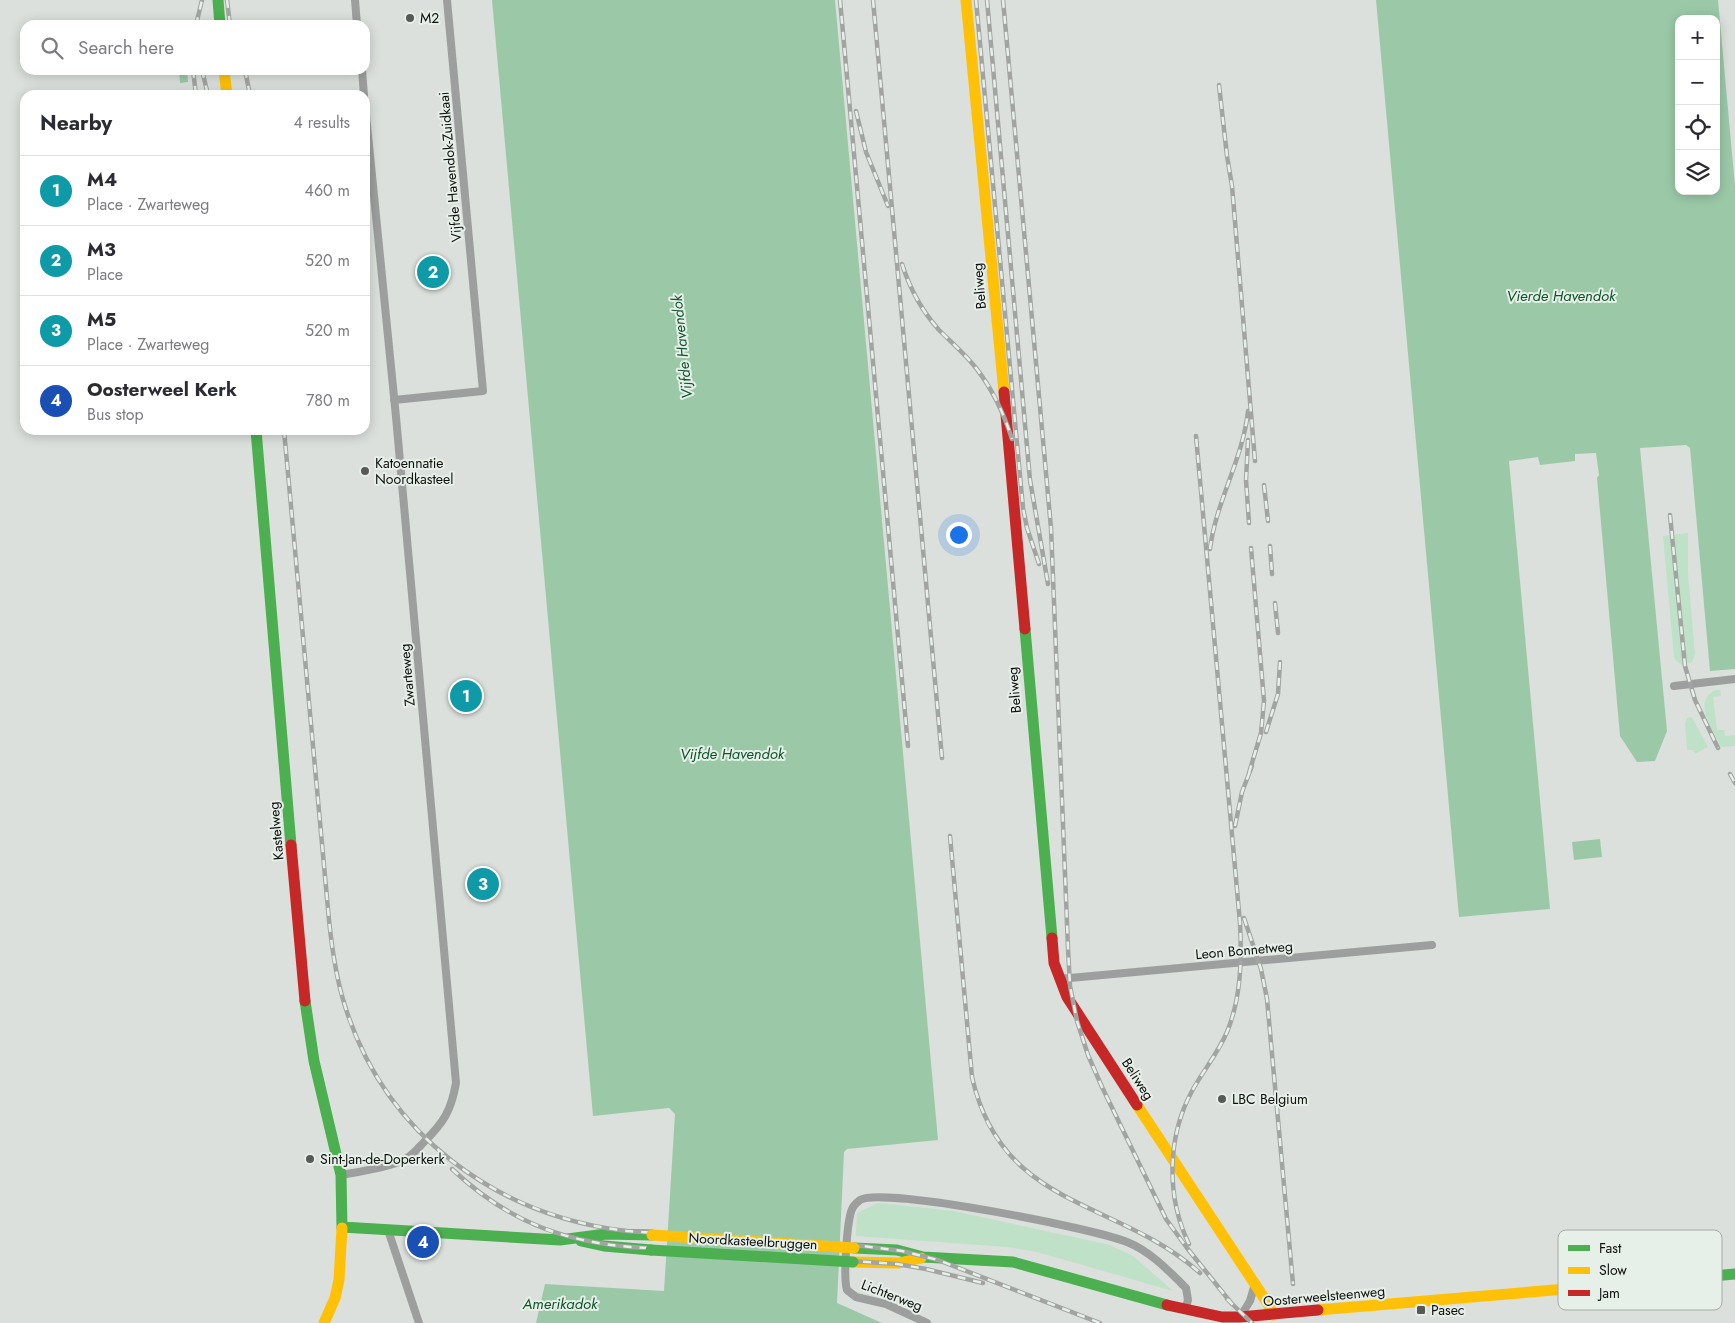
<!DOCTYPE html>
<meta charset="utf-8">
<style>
body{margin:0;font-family:Jost,sans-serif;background:#f7f7f7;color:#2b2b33}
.controls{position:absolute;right:15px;top:15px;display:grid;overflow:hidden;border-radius:10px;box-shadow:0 2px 12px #0003}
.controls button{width:45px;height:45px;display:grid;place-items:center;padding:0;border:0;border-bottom:1px solid #e1e1e2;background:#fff;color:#2b2b33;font:25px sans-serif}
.you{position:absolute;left:958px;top:534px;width:18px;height:18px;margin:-12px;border:4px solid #fff;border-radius:50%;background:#1a73e8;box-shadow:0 0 0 8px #1a73e833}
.badge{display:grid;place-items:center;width:32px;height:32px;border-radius:50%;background:#565956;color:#fff;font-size:16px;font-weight:700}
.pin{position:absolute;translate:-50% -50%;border:2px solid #fff;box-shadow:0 1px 5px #0006}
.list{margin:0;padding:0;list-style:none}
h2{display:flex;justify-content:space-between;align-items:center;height:65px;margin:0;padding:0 20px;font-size:21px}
h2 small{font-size:16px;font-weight:400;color:#7c7c81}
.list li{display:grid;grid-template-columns:32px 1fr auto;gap:15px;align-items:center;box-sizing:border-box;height:70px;padding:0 20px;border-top:1px solid #e1e1e2}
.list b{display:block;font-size:19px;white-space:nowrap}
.list p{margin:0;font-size:16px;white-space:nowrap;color:#7c7c81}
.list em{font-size:16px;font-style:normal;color:#7c7c81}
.icon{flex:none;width:28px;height:28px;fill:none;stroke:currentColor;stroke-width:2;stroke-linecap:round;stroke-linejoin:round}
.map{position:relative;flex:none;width:1735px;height:1323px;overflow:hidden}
.search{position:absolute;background:#fff;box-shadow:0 2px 12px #0003;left:20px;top:20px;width:350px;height:55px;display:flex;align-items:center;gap:12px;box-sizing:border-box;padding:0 18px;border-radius:15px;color:#7c7c81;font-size:19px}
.panel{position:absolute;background:#fff;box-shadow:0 2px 12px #0003;left:20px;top:90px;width:350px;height:345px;border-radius:15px}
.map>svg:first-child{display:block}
.green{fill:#bfe1c7}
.water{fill:#9bc9a8;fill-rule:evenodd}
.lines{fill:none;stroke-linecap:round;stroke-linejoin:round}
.street{stroke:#9c9f9d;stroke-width:8}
.fast{stroke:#4caf50;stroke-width:11}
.slow{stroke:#ffc107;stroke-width:11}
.jam{stroke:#c62828;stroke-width:11}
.rail-casing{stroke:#a1a4a1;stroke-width:4.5}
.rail{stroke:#e6efe8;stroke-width:2.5;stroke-dasharray:8;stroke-linecap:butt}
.fast-bridge{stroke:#4caf50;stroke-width:11}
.slow-bridge{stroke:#ffc107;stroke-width:11}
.poi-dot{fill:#565956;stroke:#e6efe8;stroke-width:2}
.labels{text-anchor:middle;stroke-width:4;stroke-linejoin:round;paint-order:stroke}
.poi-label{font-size:14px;fill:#0e100e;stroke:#e6efe8;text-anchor:start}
.street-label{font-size:14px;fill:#0e100e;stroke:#e6efe8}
.water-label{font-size:15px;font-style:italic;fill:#0c562b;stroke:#e6efe8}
.key{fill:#e6efe8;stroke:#a5aca7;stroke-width:1}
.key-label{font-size:14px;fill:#0e100e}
</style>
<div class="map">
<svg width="1735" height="1323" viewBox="0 0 1735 1323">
<rect width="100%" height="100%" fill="#dbe0dc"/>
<!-- green -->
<path class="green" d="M1688,533v40l7,81 -3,8 -10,3 -6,-4 -2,-4 -11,-121z
M1716,690h4l1,6 -8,1 4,33h7l1,6 10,-1v11l-14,1c-8,-18 -30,-46 -5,-57z
M1691,717l3,4 14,26 -13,7 -2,-4h-6l-2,-27 2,-5z
M878,1203l76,8 156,34 23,11 40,35 -136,-39 -30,-5 -151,-11 1,-23z"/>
<!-- water -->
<path class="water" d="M492,0h343l103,1140 -91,9 -3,3 -7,151 45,20h-346l9,-39 119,7 11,-177 -6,-6 -76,8z
M1376,0h342l17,186v483l-25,2 -20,-223 -4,-3 -46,3 27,283 -12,30 -18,1 -17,-26 -23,-258 2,-3 -3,-22 -21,1v7l-35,4 -2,-8 -29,4 41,448 -91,8zM1679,19h37v172h-37z
M179,70h8l1,12 -8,1z
M1600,839l2,18 -28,3 -2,-18z"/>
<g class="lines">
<!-- street -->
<path class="street" d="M355,0l2,25
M362,70l2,25
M394,400l89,-9 -36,-391
M1674,686l61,-7
M1059,979l373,-34
M341,1175c17,-3 52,-8 66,-17 7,-4 12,-11 17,-16 20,-20 27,-31 32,-59l-60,-666 -31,-312
M388,1230l31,93
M1240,1317l10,-16 5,-17
M927,1323l-41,-19 -30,-7 -9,-7c-4,-12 0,-65 4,-78 1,-5 5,-9 9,-12 21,-14 237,29 267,42 23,9 42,29 59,46l2,12 -3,10"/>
<!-- fast -->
<path class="fast" d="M218,0l2,25
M256,430l35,415
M1025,629l27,309
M305,1001l9,60 27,114 1,53
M342,1227l218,13 46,-6 46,1
M581,1241l23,5 47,4
M854,1248l43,2 26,7 90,5 154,43
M1602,1286l133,-12"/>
<!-- slow -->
<path class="slow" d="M966,0l38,392
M224,70l3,25
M1137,1105l133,202 3,8
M853,1262l46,1 22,-5
M1318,1310l284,-24
M324,1323l11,-25 4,-18 3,-52"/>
<!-- jam -->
<path class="jam" d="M1004,392l21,237
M291,845l14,156
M1052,938l2,25 13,34 70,108
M1167,1305l55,12h18l78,-7"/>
<!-- rail casing -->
<g class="rail-casing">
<path id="rail" d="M227,0l3,25
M840,0l68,746
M873,0l69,758
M976,0l47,508 4,20 12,36
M987,0l43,480 18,104
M1003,0l48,528 17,420 2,38 7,35 11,34 14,32 64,132 21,29 45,56
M196,25l6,-25
M193,70l3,25
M202,70l6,25
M245,70l5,25
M1219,85l8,71 5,30 23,275
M856,111l10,41 22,54
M902,264c8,25 20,47 37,66 13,13 26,24 37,38 17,22 28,46 36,71
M284,430l45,490c3,29 7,58 16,86 40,128 151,210 282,225l236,15 39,5 36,9 162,63
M1248,440l-2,40 3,43
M1264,485l4,36
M1670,515l15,151 10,34 23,48
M1270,546l2,28
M1210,549c6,-48 33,-90 38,-138
M1275,603l3,30
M1266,732l12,-38 2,-32
M1249,773l12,-40 3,-32 -13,-153
M1730,774l5,9
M1235,826l7,-34 10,-26
M950,836l22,241c30,133 144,121 228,196
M1244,918l17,51 6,30 26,285
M452,1169c53,50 107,72 179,78l266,17 29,5 57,14
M1189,1244c-23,-47 -22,-107 3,-153 11,-20 26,-38 35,-59 14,-34 15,-72 13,-109l-44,-487
M1227,1299l25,24"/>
</g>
<!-- rail -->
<use href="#rail" class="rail"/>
<!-- fast-bridge -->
<path class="fast-bridge" d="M651,1250l202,12"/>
<!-- slow-bridge -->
<path class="slow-bridge" d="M652,1235l202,13"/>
</g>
<!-- markers -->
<g class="poi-dot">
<circle cx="410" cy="18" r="5"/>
<circle cx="365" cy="471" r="5"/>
<circle cx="1222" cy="1099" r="5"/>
<circle cx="310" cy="1159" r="5"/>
<rect x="1416" y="1305" width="10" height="10" rx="2.5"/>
</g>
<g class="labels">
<!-- poi labels -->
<g class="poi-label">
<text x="420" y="23">M2</text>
<text x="375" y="468">Katoennatie<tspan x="375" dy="16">Noordkasteel</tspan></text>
<text x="1232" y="1104">LBC Belgium</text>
<text x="320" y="1164">Sint-Jan-de-Doperkerk</text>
<text x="1431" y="1315">Pasec</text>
</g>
<!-- street labels -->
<g class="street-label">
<text transform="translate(450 167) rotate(-95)" y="5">Vijfde Havendok-Zuidkaai</text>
<text transform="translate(979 286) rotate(-95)" y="5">Beliweg</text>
<text transform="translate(407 675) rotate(-95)" y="5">Zwarteweg</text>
<text transform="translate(1014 690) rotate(-95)" y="5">Beliweg</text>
<text transform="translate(276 831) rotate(-95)" y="5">Kastelweg</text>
<text transform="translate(1244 950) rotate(-5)" y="5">Leon Bonnetweg</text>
<text transform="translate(1138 1079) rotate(57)" y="5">Beliweg</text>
<text transform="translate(753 1241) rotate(3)" y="5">Noordkasteelbruggen</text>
<text transform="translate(892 1295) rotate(21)" y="5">Lichterweg</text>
<text transform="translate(1324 1296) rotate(-5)" y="5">Oosterweelsteenweg</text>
</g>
<!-- water labels -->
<g class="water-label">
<text x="1561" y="301">Vierde Havendok</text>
<text transform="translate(682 347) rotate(-96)" y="5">Vijfde Havendok</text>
<text x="732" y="759">Vijfde Havendok</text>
<text x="560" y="1309">Amerikadok</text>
</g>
</g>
<!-- legend -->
<rect x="1558" y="1230" width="164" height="80" rx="8" class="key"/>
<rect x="1568" y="1245" width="22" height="6" fill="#4caf50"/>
<rect x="1568" y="1267" width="22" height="7" fill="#ffc107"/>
<rect x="1568" y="1290" width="22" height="6" fill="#c62828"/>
<g class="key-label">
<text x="1599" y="1253">Fast</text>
<text x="1599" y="1275">Slow</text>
<text x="1599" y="1298">Jam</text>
</g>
</svg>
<div class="controls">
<button>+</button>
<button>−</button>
<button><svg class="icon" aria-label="locate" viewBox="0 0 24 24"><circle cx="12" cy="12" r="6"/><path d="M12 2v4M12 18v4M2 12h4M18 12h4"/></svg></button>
<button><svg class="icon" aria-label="layers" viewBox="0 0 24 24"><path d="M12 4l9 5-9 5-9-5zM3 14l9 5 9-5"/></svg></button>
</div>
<div class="you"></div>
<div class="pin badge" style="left:466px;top:696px;background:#0f9aa8">1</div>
<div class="pin badge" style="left:433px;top:272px;background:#0f9aa8">2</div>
<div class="pin badge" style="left:483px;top:884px;background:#0f9aa8">3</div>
<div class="pin badge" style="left:423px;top:1242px;background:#1a4fb4">4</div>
<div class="search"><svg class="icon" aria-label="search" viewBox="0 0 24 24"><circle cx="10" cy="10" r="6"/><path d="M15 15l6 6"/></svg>Search here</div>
<section class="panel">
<h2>Nearby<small>4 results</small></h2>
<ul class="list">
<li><span class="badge" style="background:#0f9aa8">1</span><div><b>M4</b><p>Place · Zwarteweg</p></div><em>460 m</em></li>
<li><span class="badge" style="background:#0f9aa8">2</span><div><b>M3</b><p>Place</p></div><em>520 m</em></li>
<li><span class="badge" style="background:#0f9aa8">3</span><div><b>M5</b><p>Place · Zwarteweg</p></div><em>520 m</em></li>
<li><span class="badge" style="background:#1a4fb4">4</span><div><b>Oosterweel Kerk</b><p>Bus stop</p></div><em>780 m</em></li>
</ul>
</section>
</div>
